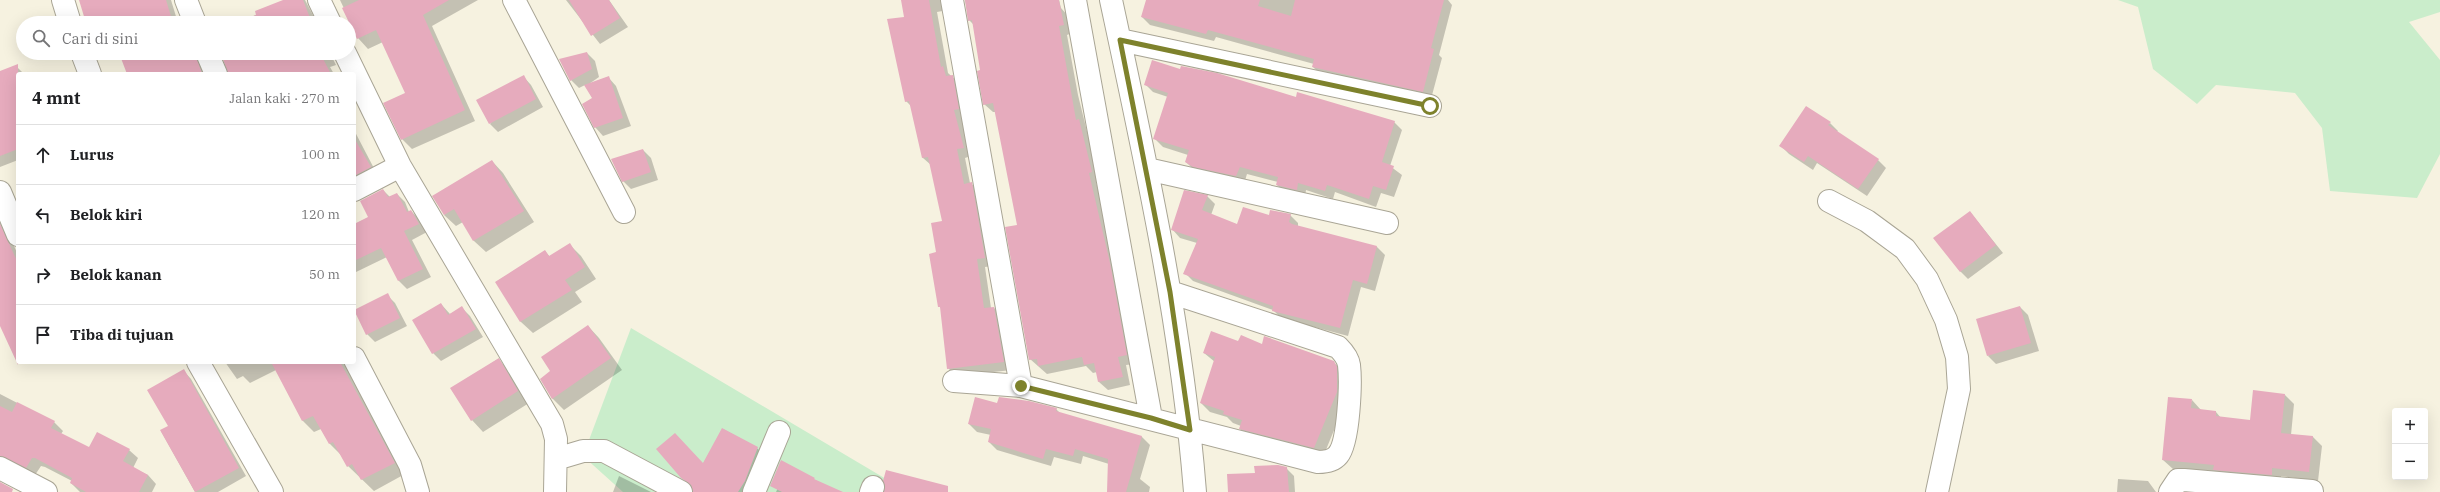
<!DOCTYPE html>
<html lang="id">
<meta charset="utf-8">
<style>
body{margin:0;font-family:"IBM Plex Serif",serif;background:#f6f6f6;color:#202124}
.controls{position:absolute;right:12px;bottom:12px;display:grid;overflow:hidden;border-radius:4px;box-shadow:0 4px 16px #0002}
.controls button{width:36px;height:36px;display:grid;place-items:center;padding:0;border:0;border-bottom:1px solid #e0e0e0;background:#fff;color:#202124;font:20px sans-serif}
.stop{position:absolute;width:12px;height:12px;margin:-9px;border:3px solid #7e822c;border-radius:50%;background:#fff}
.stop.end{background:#7e822c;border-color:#fff;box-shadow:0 1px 4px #0008}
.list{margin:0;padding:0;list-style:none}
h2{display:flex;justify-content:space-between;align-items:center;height:52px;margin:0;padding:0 16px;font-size:17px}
h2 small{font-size:13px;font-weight:400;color:#757577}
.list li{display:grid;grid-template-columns:26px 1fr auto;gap:12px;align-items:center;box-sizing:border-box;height:60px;padding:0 16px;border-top:1px solid #e0e0e0}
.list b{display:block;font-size:15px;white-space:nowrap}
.list em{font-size:13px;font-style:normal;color:#757577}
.icon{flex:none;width:22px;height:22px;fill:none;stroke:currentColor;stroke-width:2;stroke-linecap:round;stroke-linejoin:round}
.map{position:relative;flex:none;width:2440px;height:492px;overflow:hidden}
.search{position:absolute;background:#fff;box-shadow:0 4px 16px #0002;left:16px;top:16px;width:340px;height:44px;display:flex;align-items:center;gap:10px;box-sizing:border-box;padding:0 14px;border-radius:22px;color:#757577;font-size:15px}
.panel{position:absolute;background:#fff;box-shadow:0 4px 16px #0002;left:16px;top:72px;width:340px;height:292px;border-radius:4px}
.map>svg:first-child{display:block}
.green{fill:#caedcb}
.shadow{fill:#0003}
.building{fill:#e6abbd}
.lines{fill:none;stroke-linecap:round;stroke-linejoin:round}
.minor-casing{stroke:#a9a595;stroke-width:24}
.minor{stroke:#fff;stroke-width:22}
.route{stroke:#7e822c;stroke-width:5}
</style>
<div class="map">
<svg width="2440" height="492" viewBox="0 0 2440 492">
<rect width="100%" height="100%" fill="#f6f2e0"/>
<!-- green -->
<path class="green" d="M2118,0h322v12l-31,10 31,38v94l-23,44 -87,-7 -8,-63 -27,-35 -79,-8 -19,19 -44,-35 -15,-62z
M631,328l277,164h-285l-40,-36z"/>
<!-- shadow -->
<path class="shadow" d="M80,0h91l7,23h-91z
M286,0h19l12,23h-78z
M340,0h138l-46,26 43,95 -63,28 -10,-10 5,-46 -24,-51 -15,7 -10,-11z
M566,0h43l19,27 -28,17z
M902,0h50l-4,10 -11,2 11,61 13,12 10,71 -6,2 5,25 10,8 13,75 -8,1 6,41h3l8,8 10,54 -56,6 -8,-8 -6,-59 -3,-3 -1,-53 6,-31 -13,-57 -8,-7 -12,-52 -5,-5 -1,-84z
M965,0h94l2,8 7,8 4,17 -5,2 11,60 21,85 -3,1 22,92 17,91 -9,1 4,20 -22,5 -9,-8 -2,-10 -4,1 -7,-7 -39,8 -17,-15 -11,-133 -23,-114h-3l-9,-8 -2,-33 -8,-46 -5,-5z
M1147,0h301l4,5 -13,50 3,3 -11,41 -110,-24 -8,-8 1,-3 -98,-27 -2,4 -64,-16 -8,-8z
M120,53h86v21h-86l7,-2z
M221,53h109l6,12 -6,2 4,7h-105z
M587,53l8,8 4,16 -10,7 19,-7 8,9 15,40 -28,10 -8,-9 -2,-28 -8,-14 -6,3 -8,-8z
M16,66l8,8h-6v86l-18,7v-95z
M1180,70l214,52 8,8 -12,36 12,9 -8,22 -13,-4 -5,14 -41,-15 -2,7 -27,-9 -1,7 -20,-4 -8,-8 1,-3 -31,-8 -3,10 -50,-14 -8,-8 2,-7 -25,-8 -8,-8 13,-42 -15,-5 -8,-8z
M523,76l8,9 12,22 -45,25 -8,-8z
M1830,123l8,8 -1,1 41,28 8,8 -19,28 -50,-33 -4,7 -24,-16 -8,-8z
M354,130l24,46 -24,13z
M643,150l8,8 7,22 -27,9 -8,-8z
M492,161l11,12 31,49 -48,30 -12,-11 -11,-19 -7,4 -12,-11z
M383,190l7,7 7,-3 8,8 4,10 2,-1 8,8 8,13 -15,8 19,37 -24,12 -8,-8 -12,-24 -33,16v-48l16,-8z
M1207,196l8,8 -4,11 27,10 32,-9 20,-1 8,8v4l79,20 8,8 -10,36 -14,-4 -13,49 -67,-18 -8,-8 -80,-29 -8,-8 12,-30 -17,-5 -8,-9z
M1970,212l33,41 -35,26 -8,-8z
M0,214l18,41v98l-18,-29z
M570,245l11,11 15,23 -21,13 7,10 -49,31 -12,-11 -25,-40 49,-31 5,6z
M387,295l8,8 12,23 -32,16 -8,-8z
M441,304l9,10 12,-6 8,8 13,21 -42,24 -8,-8z
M2020,307l8,8 11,36 -43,13 -8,-8z
M588,326l11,12 23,32 -58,40 -12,-12v-26z
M1238,342l25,3 70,17 10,9 3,30 -23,56 -74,-19 -9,-9 1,-3 -8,-3 -6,-6 -17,-5 -9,-9 14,-41 -11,-9z
M498,359l12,12 19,32 -46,29 -11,-12 -20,-31z
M225,362h50l3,7 -28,14 -7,-7 -6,3z
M328,362h14l6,7 57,105 -31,17 -26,-25 -7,-11 -11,-11 -9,-15 -7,3 -11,-11 -19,-36z
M183,370l8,9 55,97 -28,16h-23l-34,-61 8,-5z
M0,394l54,28 9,9 -2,3 28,14 40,2 9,8 -5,10 15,7 8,9 -4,8h-72l-9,-9 1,-2 -27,-14 -4,-1 -6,9 -35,-6z
M2285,395l9,9 -3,31 22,2 9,9 -4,35 -37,-5v8l-63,-11 -45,-4 -10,-9 29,-60 9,10 15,2 5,6 30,3z
M998,404l58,5 5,5 81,23 8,8 -10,34 10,8 -1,5h-41l1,-28 -26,-8 -2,8 -27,-7 -3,9 -54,-16 -8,-8 2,-7 -14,-3 -8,-8z
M723,429l35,20 8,8 -15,35h-56l-13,-15 21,-13z
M789,465l29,18 22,9h-64z
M1286,468l8,8 1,16h-66l27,-18z
M619,476l32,16h-38z
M2118,479l30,2 8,11h-39z"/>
<!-- building -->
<path class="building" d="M79,0h87l7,23h-87z
M283,0h20l9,23h-76l20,-8 -1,-4z
M359,0h90l-26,15 42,95 -64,30 -18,-37 22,-10 -29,-63 -19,9 -15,-31z
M569,0h40l11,18 -29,18z
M901,0h28l12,67 2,-1 3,10 7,-1 6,34 -5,1 10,38 -7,1 7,35 8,-2 13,76 -8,1 7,49 10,-1 10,55 -57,7 -7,-62h-2l-9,-53 7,-2 -5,-29 11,-2 -14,-64 -6,1 -13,-57 -4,1 -18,-83 17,-2z
M965,0h94l5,25 -5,1 11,60 6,34 3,-1 13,53 -3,1 21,90 17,92 -9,2 5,20 -25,5 -4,-19 -10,2 -2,-8 -44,9 -1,-7 -8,1 -24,-133 12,-2 -24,-122 -10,2 -6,-34 3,-1 -8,-50 -4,1z
M1146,0h114l-2,6 33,10 4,-16h149l-13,48 3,1 -11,43 -111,-25 2,-8 -106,-29 -2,4 -65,-17z
M587,52l5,17 -22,12 -11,-22z
M119,53h76l7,21h-75z
M221,53h99l11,21h-103z
M1152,60l28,9 1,-3 36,7 79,24 1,-5 98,29 -13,41 12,4 -8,24 -13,-4 -4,13 -42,-14 -2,6 -27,-8 -1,7 -21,-5 2,-8 -38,-10 -4,9 -43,-9 -8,-5 4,-12 -36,-11 15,-46 -24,-8z
M18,64v85l-18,7v-85z
M524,75l12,24 -47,25 -13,-24z
M609,76l14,42 -29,10 -12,-24 10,-6 -8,-13z
M1806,106l25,16 -3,3 51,34 -21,30 -50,-33 -4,6 -25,-16z
M354,138l17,29 -17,9z
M643,149l8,23 -29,10 -11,-23z
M492,160l32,51 -51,30 -19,-32 -10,6 -12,-19z
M383,189l5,8 9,-4 10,19 4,-2 8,14 -15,7 19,38 -25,12 -17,-33 -27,13v-37l14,-7 -8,-16z
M1184,190l24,5 -6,15 35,14 6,-17 26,8 1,-5 21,4 -2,8 3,2 85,22 -10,38 -14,-4 -13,48 -68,-17 1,-5 -90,-32 15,-35 -27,-9z
M1970,211l26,34 -36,27 -27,-34z
M0,224l18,39v102l-18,-39z
M570,243l15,24 -20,13 7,10 -52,32 -25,-40 50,-32 4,6z
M388,293l12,25 -34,17 -12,-25z
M441,303l7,12 14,-9 14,23 -44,25 -20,-34z
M2020,306l11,37 -44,13 -11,-37z
M588,325l23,33 -59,41 -12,-20 10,-8 -9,-14z
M1211,331l27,10 3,-6 21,9 2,-8 70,25 3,6v25l-23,56 -75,-19 3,-9 -19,-6 1,-3 -24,-8 15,-46 -12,-4z
M499,358l19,33 -47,30 -21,-33z
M271,362h69l55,101 -34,17 -9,-16 -5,3 -14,-25 -4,2 -16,-28 -11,5z
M184,369l55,99 -44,24 -35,-62 8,-4 -21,-36z
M2253,390l32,4 -4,39 32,3 -4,36 -37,-4v7l-59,-5 1,-5 -52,-5 6,-63 24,2 -1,9 25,3v5l34,4z
M975,397l22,6 2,-6 30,4 28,7 -1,3 86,25 -16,56h-19l1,-33 -33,-10 -2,7 -27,-7 -3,10 -55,-17 3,-13 -23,-5z
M17,402l38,19 -4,7 38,19 8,-15 33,17 -7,12 25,14 -9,17h-53l-16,-9 2,-5 -37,-20h-3l-6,10 -26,-12v-50l12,6z
M722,428l36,19 -13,34 -7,11h-45l-2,-7 -10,-7 -25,-29 19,-16 28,30z
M781,460l34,18 -1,1 29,13h-61l-12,-6z
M1278,465l9,2 2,25h-61l-1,-18 28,-1 -1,-7z
M886,470l62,16v6h-64l-1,-11z
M0,482l13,7 -1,3h-12z"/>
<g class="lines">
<!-- minor casing -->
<g class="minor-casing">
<path id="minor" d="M63,0l7,23
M186,0l9,23
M319,0l11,23
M514,0l110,212
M952,0l69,386
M1075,0l76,418
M1111,0c35,163 71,326 84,492
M1120,40l310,66
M82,53l8,21
M207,53l9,21
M345,53l55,113 152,258 4,15 -1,53
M1147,169l240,54
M354,190l46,-24
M0,192l18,43
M1829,201l38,20 38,28 22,30 19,41 11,37 2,32 -22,103
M354,358l56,107 8,27
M198,362l74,130
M954,381l67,5 297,76c8,0 15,-1 20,-7 11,-13 13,-73 11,-90 -1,-7 -6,-13 -11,-18l-168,-55
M556,459l27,-8h21l77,41
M0,468l46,24
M754,492l25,-60
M871,492l2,-5
M2170,492l8,-12h6l128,11"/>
</g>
<!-- minor -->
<use href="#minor" class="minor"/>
</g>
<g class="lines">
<!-- route -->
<path class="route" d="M1021,386l130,32 39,12 -20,-138 -50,-252 310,66"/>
</g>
</svg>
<div class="controls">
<button>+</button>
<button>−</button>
</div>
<div class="stop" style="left:1430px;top:106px"></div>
<div class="stop end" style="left:1021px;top:386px"></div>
<div class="search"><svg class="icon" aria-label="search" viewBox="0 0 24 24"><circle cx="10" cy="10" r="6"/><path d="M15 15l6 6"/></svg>Cari di sini</div>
<section class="panel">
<h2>4 mnt<small>Jalan kaki · 270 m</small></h2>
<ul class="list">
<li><svg class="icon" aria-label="ahead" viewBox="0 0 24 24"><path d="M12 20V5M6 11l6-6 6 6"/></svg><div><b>Lurus</b></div><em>100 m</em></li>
<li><svg class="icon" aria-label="left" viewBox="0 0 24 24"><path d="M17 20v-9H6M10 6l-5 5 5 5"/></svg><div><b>Belok kiri</b></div><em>120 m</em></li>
<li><svg class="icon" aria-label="right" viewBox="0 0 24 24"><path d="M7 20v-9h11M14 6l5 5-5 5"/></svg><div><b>Belok kanan</b></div><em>50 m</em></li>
<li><svg class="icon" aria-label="arrive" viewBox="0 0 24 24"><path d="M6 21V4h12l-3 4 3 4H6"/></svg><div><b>Tiba di tujuan</b></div></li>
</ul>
</section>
</div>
